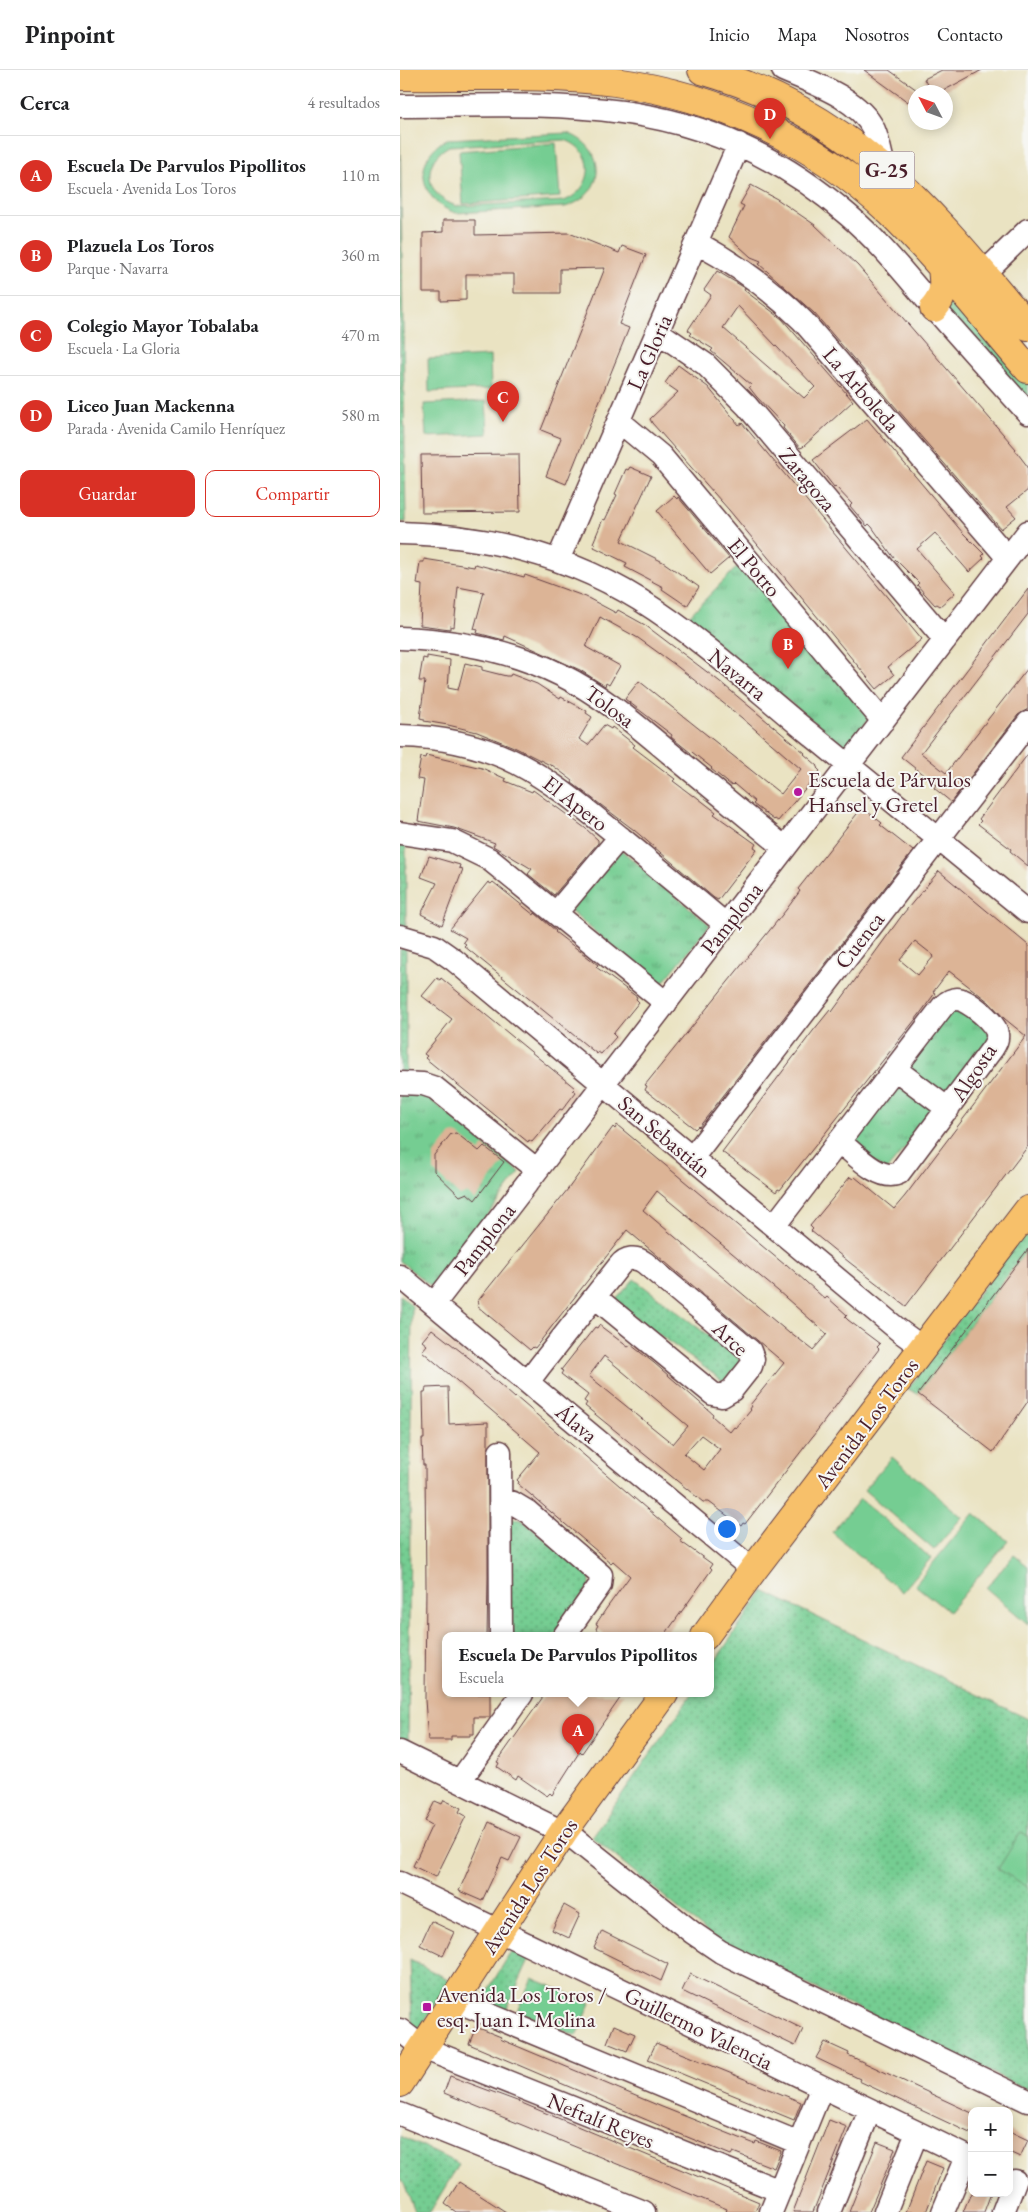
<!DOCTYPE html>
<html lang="es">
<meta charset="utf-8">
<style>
body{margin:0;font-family:"EB Garamond",serif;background:#f6f6f6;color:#202124}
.controls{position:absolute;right:15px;bottom:15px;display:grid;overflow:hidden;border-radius:10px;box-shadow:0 2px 12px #0003}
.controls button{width:45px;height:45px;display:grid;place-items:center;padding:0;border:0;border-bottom:1px solid #e0e0e0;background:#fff;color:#202124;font:25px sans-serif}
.compass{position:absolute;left:508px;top:15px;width:45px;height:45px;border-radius:50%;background:#fff;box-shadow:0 2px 12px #0003;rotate:311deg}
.you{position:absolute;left:326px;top:1458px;width:18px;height:18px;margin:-12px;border:4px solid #fff;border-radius:50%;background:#1a73e8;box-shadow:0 0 0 8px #1a73e833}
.badge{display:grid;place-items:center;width:32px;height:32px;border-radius:50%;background:#d93025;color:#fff;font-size:16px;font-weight:700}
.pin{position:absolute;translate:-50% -41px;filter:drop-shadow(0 1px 2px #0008)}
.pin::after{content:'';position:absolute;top:26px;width:18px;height:15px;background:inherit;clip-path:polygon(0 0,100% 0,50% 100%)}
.popup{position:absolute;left:42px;top:1562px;width:272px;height:65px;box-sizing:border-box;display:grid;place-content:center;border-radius:10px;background:#fff;filter:drop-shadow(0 1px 4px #0005);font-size:16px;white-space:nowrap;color:#757577}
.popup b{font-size:19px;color:#202124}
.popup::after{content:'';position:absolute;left:50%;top:100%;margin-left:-10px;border:10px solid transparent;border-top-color:#fff}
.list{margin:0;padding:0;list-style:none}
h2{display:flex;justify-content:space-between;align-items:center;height:65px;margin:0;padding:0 20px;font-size:21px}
h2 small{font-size:16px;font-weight:400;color:#757577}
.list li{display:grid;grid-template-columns:32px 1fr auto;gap:15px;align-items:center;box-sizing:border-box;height:80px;padding:0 20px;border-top:1px solid #e0e0e0}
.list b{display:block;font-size:19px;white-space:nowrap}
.list p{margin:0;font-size:16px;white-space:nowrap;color:#757577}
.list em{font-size:16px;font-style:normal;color:#757577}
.actions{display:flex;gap:10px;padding:15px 20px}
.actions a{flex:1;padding:11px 0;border:1px solid #d93025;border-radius:10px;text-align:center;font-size:18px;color:#d93025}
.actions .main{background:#d93025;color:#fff}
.map{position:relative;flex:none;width:628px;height:2142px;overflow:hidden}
header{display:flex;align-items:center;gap:30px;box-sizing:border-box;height:70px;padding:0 25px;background:#fff;border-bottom:1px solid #e0e0e0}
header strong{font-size:24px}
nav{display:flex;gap:28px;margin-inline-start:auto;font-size:18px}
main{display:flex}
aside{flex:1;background:#fff}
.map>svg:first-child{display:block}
.grass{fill:url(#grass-dots);stroke:#60765e}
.park{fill:url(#park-tufts);stroke:#60765e}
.pitch{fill:#75cd92;stroke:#60765e;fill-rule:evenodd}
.building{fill:#dcb496;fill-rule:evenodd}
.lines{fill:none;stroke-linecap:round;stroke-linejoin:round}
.minor-casing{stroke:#623c42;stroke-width:25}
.major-casing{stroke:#623c42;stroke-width:30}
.minor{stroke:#fff;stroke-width:22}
.major{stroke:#f7c06b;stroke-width:28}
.poi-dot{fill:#b5179e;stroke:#f6f6f2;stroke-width:2}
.labels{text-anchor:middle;stroke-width:4;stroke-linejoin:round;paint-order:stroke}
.shield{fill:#f6f6f2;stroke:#7e6067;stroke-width:1}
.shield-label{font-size:21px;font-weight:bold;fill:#4a1f2b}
.street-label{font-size:22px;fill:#4a1f2b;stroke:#f6f6f2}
.poi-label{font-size:22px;fill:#4a1f2b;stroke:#f6f6f2;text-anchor:start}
</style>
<header>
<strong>Pinpoint</strong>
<nav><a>Inicio</a><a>Mapa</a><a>Nosotros</a><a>Contacto</a></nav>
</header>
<main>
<aside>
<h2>Cerca<small>4 resultados</small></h2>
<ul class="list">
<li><span class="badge">A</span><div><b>Escuela De Parvulos Pipollitos</b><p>Escuela · Avenida Los Toros</p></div><em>110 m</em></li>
<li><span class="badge">B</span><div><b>Plazuela Los Toros</b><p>Parque · Navarra</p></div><em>360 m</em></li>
<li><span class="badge">C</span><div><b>Colegio Mayor Tobalaba</b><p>Escuela · La Gloria</p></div><em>470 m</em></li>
<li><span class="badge">D</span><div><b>Liceo Juan Mackenna</b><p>Parada · Avenida Camilo Henríquez</p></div><em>580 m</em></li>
</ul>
<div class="actions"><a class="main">Guardar</a><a>Compartir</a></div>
</aside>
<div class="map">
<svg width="628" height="2142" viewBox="0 0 628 2142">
<defs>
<pattern id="grass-dots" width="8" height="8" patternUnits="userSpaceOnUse" patternTransform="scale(1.25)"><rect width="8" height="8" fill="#75cd92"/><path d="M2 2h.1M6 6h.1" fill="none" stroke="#62a677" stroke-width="1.8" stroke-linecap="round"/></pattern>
<pattern id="park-tufts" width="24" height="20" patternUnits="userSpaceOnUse" patternTransform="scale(1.25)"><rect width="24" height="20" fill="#75cd92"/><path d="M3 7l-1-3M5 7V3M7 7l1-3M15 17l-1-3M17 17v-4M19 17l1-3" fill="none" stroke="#62a677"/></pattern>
</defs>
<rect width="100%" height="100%" fill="#f6f6f2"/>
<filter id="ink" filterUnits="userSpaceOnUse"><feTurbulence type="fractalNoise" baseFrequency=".02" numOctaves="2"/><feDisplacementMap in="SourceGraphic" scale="10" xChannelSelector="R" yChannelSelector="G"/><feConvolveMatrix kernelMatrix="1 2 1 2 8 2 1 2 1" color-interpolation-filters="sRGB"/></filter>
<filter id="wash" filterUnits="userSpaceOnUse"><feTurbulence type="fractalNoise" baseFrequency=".0096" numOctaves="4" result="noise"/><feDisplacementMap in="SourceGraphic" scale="20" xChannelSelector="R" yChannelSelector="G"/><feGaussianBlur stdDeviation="1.12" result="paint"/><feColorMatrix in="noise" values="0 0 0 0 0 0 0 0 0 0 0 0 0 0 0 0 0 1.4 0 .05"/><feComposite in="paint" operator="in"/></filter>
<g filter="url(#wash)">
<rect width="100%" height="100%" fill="#eae3c2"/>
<!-- grass -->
<path class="grass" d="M0,51l6,401h-6z
M556,226l72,86v27l-87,-101z
M0,775h6v87h-6z
M0,879h6v127h-6z
M628,1157v22l-110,145 -10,-5z
M234,1209l108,82 -19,20 -109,-79z
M0,1225l12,11 -4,438 -8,-3z
M109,1448l13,2 68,56v9l-36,51h-45z
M363,1521l265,128v371l-309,-148 -127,-105 100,-143h18l1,-27z
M114,1877l17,8 -27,60 -25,-10z
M10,1890l40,20 -31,50 -7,-4z
M0,2066l59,28 -29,48h-15l-11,-29 -4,-4z"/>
<!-- park -->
<path class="park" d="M341,493l128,155 -21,31 -162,-130z
M221,780l89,75 -50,61 -90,-75z
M563,936l27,27 -1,14 -103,124 -32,-25 1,-9 98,-130z
M0,1024l25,1 95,77 -87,116 -33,-27z"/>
<!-- pitch -->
<path class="pitch" d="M167,63c41,14 40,62 -2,74l-109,6c-37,-11 -45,-55 -9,-74zM165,70c33,12 29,49 -1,61l-107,5c-32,-9 -37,-44 -8,-60z
M156,73l4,54 -97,7 -4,-53z
M90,286l1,33 -62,3 -1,-33z
M86,331l2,33 -62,3 -2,-33z
M492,1387l70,60 -28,33 -70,-60z
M460,1429l71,59 -29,34 -70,-60z
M574,1443l34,28 -59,71 -34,-27z
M614,1485l14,11v58l-42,-36z
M621,1762l7,4v51l-30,-18z
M132,1908l59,25 -14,33 -60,-25z"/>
<g id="blocks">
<!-- building -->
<path class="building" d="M464,0h25l28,20 -9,12z
M542,0h40l-41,22h-10l-7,-13z
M351,115l26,14 38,26 43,41 158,183 -1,1 13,17v23l-21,17 9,10 -15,12 -187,-216 -55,-49 2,-3 -10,-4 -22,-20 15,-31 -4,-2z
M43,150h32v15l94,-2 50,20 3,-7 24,9 -27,69 10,4 -63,156 -20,-8 15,-38 -20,-8 64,-162 -45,1v24h-46v-19h-48v26l-25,1v-9h-18v-59l20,-1z
M317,201l28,17 -1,2 38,29 71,82 -50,46 -3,1 -17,-20 1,-2 -28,-30 -7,-9 2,-2 -40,-34 2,-2 -23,-14 2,-2 -4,-3 23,-35 -7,-5zM338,236l77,81 -11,11 -81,-70z
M278,295l30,22 31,38 3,-2 180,216 -34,28 6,8 -17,14 -148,-179 -77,-87 -2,-4 28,-27 -13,-9z
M467,349l96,114 21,21 -2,2 2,2 -15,14 -34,-39 -18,16 38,44 -15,13 -3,-2 -2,1 -10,-11 -8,-9 2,-2 -25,-25 -22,-31 -3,-3 -2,2 -17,-20 2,-2 -17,-18 -1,1 -21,-27z
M119,384l1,58 -98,1 -1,-58z
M230,397l21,9 -30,65 42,21 36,25 -12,19 -25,-17 1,-2 -38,-20 2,-4 -33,-16 1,-3 -2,-1 10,-24 2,1 12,-25 -2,-1 11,-25 2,1z
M274,426l3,3 1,-2 51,61 -19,16 -53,-63z
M24,489l50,8 1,-3 49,13 1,-2 61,22 30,16 2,-3 27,15 74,56 86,72 -1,1 14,12 -1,2 3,3 -42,50 -3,-2 -1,1 -21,-16 2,-2 -21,-18 -2,2 -21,-17 1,-1 -20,-16 -1,1 -20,-16 1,-2 -47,-36 14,-18 142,113 20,-25 -59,-51 -68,-54 -36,-26 -38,-21 -14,30 34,19 -11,19 -3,-2 -1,3 -25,-16 -75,-34 -1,4 -27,-7 1,-3 -4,-1 10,-37 -26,-5 -4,40 -4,-1v3l-30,-4 2,-40 -5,-1 3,-22h4z
M628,519v25l-107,139 25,20 82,-105v41l-10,6 -67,87 -17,-14 2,-3 -35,-28z
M27,586l23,4 -2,28 10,2 7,-27 17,4v3l24,6h4l1,-2 26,10 23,15 1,-2 26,14 -1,2 6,4 -13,22 9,6 16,-20 7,4 1,-2 23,18 -2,2 42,32 -2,2 20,15 1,-1 22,17 -2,2 42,30 -2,3 3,2 -39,51 -4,-2 -80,-68 -62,-47 1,-2 -21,-16v1l-38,-19 -37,-15 -29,-7 -24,-4v-2l-4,-1 5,-37h-6l4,-23 4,1z
M628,684v112l-18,-15 1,-2 -33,-25 3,-3 -2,-2z
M26,685l56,13 24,11 -1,2 27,11 1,-2 52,38 13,12v3l-44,52 -26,-21 4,-5 -39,-23 2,-3 -41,-15 -36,-7 6,-41 -7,-1 4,-22 4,1z
M464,739l18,14 -2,2 33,26 -214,276 -1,-1 -3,3 -50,-39 2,-4 -2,-1 141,-175 14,-19 -2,-2 30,-38 32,-41 2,2z
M29,786l31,9 -1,3 4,1 -21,56 -21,-11 16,-31 -16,-6z
M539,801l89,74v201l-122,160 -57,-44 -38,-31 2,-2 -3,-3 40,-49 3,2 2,-2 39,32 11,-13 121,-160 -21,-17 -16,-17 -40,-31 -16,21 2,1 -16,22 -139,175 -2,-1 -2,3 -54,-40 91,-121 17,-21 2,2 71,-98zM515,871l19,15 -16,19 -18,-15z
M88,812l3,2 2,-2 41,33 1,-2 21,18 -1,1 43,33 -2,2 41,30 -1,2 3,3 -26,32 3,3 -15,17 -3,-2 -1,2 -133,-108 2,-2 -3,-2 3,-4 -16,-9z
M37,908l3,2 1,-2 134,110 -2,2 3,2 -14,18 -2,-1 -28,33 -3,-2 -1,2 -103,-84 2,-2 -3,-2 28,-35 -30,-23z
M217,1055l168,140 1,-1 39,35 2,-2 20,18 -2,2 3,3 32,24 -3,3 2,2 -76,100 -58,75 -2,-1 -2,3 -32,-24h-6l-118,-96 2,-3 -3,-2 4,-6 -27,-21 2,-3 -2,-1 34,-43 2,1 2,-3 29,22 3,-2 23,18 59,51 -1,2 18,16 4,-5 2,1 15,-18 -1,-1 2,-3 -2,-1 34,-42 -126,-107 -31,-26 -92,118 -2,-1 -3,3 -53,-44 2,-3 -2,-1 91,-113 45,-62 2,2zM257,1121l121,100 49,43 -14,16 -23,-18 -1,1 -146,-123zM204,1286l84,70 -15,18 -84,-68zM301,1365l19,14 -16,21 -20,-16z
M56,1063l23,18 5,-5 20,16 -29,38 -8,-7 -7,3 -26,-25v-16l17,-21z
M628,1179v152l-35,51 -75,-58z
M32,1259l41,32 42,37 1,-1 166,142 -2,2 32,23 -2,3 2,2 -48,67h-57l-11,-7 2,-4 -2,-1 10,-15 24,-33 -17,-15 -2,2 -13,-11 -80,-68 1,-2 -2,-2 23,-28 -118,-101 5,-6 -5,-4z
M48,1317l1,37 39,-2v156l-1,58h-41v58h44v23h-16v17h-4v2h-19v4h-23l-3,-40 1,-113 -1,-122h-2l-1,-26h2l-1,-47h2l1,-4z
M145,1624h78l-41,59 -2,-2 -28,44 -2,-2 -3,3 -29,-20 -2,4 -19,-13 2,-4 -2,-1z
M44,1730l17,8 -2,4 7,4 -30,61 -23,-11 19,-41 -7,-4 10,-20 7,3z
M89,1752l32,15 -12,24 -7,-3 -20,43 -23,-10z
M164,1835l16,9 -11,24 -17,-8z
M31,1851l23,11 -11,24 -23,-11z
M202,1861l66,33 -7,17 -67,-33z
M290,1904l113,55 -8,17 -113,-55z
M214,1955l21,9 -8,17 -20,-8z
M76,1957l25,10 -1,2 162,68 93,37 1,-3 25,10 -7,17 -41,-16 -2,3 -63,-26 -199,-85z
M425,1972l24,11 -1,2 124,58v21l-113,-53 1,-2 -44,-21z
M256,1973l145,59 -7,18 -146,-60z
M50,2006l67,25 242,101 -4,10h-29l1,-3 -283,-116z
M429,2050l18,7 -34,85h-20z
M609,2061l19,9 -8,17 -11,-5z
M477,2072l18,7 -10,25 -16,38h-20z
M526,2091l17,7 -17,44h-20z
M59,2112l47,30h-50l-11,-8z
M571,2123h20l-7,19h-21z"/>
</g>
</g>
<g filter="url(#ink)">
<use href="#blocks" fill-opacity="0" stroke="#623c42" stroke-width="1"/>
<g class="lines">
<!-- minor casing -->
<g class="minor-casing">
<path id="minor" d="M383,0c30,13 76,28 91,60 5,12 7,25 10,37
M0,36c74,0 149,-4 222,6 85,11 162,47 226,103 33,28 59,62 87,94 31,35 62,70 93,104
M297,173c39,21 74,46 106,78l205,237
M583,204l45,-44
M258,262l47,32 42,42 198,234
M219,351l42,35 222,265
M0,463c85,2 168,22 240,67 61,38 114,88 169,133 73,60 146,120 219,179
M158,490l181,-416
M0,568c55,2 111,12 161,37 41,20 75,50 110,79 38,31 76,63 114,94
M0,666c101,2 146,41 221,102 35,29 70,57 105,87
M0,763l52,8 37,18 177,144
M156,843l64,-76
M0,866l34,10 20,14 447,372 22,16
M495,999l53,40
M0,1013l23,1 12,4 102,82
M292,1088l336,-435
M374,1156c56,-73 113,-146 169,-220 4,-4 8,-7 14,-7 10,0 40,24 40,35 1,6 -2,10 -5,15l-93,124c-19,10 -45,-20 -60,-32
M0,1206l353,294
M34,1234l594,-772
M128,1312l12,-16 79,-100c7,-9 17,-10 26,-3l105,88 3,8 -2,7 -19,24 -10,6 -9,-2 -118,-97
M100,1382l1,184
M101,1430l12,3 15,9 73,63 -1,10 -36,51
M0,1682l171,84 122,97 28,19 307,149
M60,1711l62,-87
M0,1813l572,276
M54,1930l345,143
M0,1960l23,18 357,143
M0,2044l244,98
M371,2142l51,-125
M429,2142l41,-102
M485,2142l32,-79
M543,2142l23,-55
M603,2142l12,-31"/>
</g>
<!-- major casing -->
<g class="major-casing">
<path id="major" d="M302,0c155,45 228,140 326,257
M0,6c71,1 146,-3 215,6 103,14 200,59 276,131 49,48 92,104 137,156
M534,238c11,-13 10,-24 8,-40
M305,1566l48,-66 275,-360
M0,2013l164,-252 100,-137"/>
</g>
<!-- minor -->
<use href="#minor" class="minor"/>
<!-- major -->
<use href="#major" class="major"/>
</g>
</g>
<!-- markers -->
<g class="poi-dot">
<circle cx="398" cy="722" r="5"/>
<rect x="22" y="1932" width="10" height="10" rx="2.5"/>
</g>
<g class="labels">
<!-- shield labels -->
<rect class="shield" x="459.5" y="81.5" width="55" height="37" rx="4"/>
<g class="shield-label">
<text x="487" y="107">G-25</text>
</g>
<!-- street labels -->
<g class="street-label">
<text transform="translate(249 282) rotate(-66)" y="8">La Gloria</text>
<text transform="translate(462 319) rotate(49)" y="8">La Arboleda</text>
<text transform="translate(408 409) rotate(50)" y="8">Zaragoza</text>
<text transform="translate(355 497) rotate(50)" y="8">El Potro</text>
<text transform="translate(338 604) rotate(39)" y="8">Navarra</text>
<text transform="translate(210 636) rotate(36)" y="8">Tolosa</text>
<text transform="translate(176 733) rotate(38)" y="8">El Apero</text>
<text transform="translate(331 848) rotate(-52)" y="8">Pamplona</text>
<text transform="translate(459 870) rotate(-52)" y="8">Cuenca</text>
<text transform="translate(573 1002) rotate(-56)" y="8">Algosta</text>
<text transform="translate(265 1066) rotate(40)" y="8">San Sebastián</text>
<text transform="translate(84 1169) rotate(-52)" y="8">Pamplona</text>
<text transform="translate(331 1268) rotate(43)" y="8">Arce</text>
<text transform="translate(177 1353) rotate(40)" y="8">Álava</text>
<text transform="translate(466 1353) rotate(-53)" y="8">Avenida Los Toros</text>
<text transform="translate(129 1816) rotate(-57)" y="8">Avenida Los Toros</text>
<text transform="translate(299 1958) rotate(26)" y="8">Guillermo Valencia</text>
<text transform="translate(201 2050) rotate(22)" y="8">Neftalí Reyes</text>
</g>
<!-- poi labels -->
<g class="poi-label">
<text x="408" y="717">Escuela de Párvulos<tspan x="408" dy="25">Hansel y Gretel</tspan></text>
<text x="37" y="1932">Avenida Los Toros /<tspan x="37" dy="25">esq. Juan I. Molina</tspan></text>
</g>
</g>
</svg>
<div class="controls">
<button>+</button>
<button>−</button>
</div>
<svg class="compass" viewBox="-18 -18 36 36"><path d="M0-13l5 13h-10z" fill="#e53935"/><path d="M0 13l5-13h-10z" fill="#757577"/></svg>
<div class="you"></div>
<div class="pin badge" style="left:178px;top:1685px">A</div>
<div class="popup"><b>Escuela De Parvulos Pipollitos</b>Escuela</div>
<div class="pin badge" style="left:388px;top:599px">B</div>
<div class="pin badge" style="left:103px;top:352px">C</div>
<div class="pin badge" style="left:370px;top:69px">D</div>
</div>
</main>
